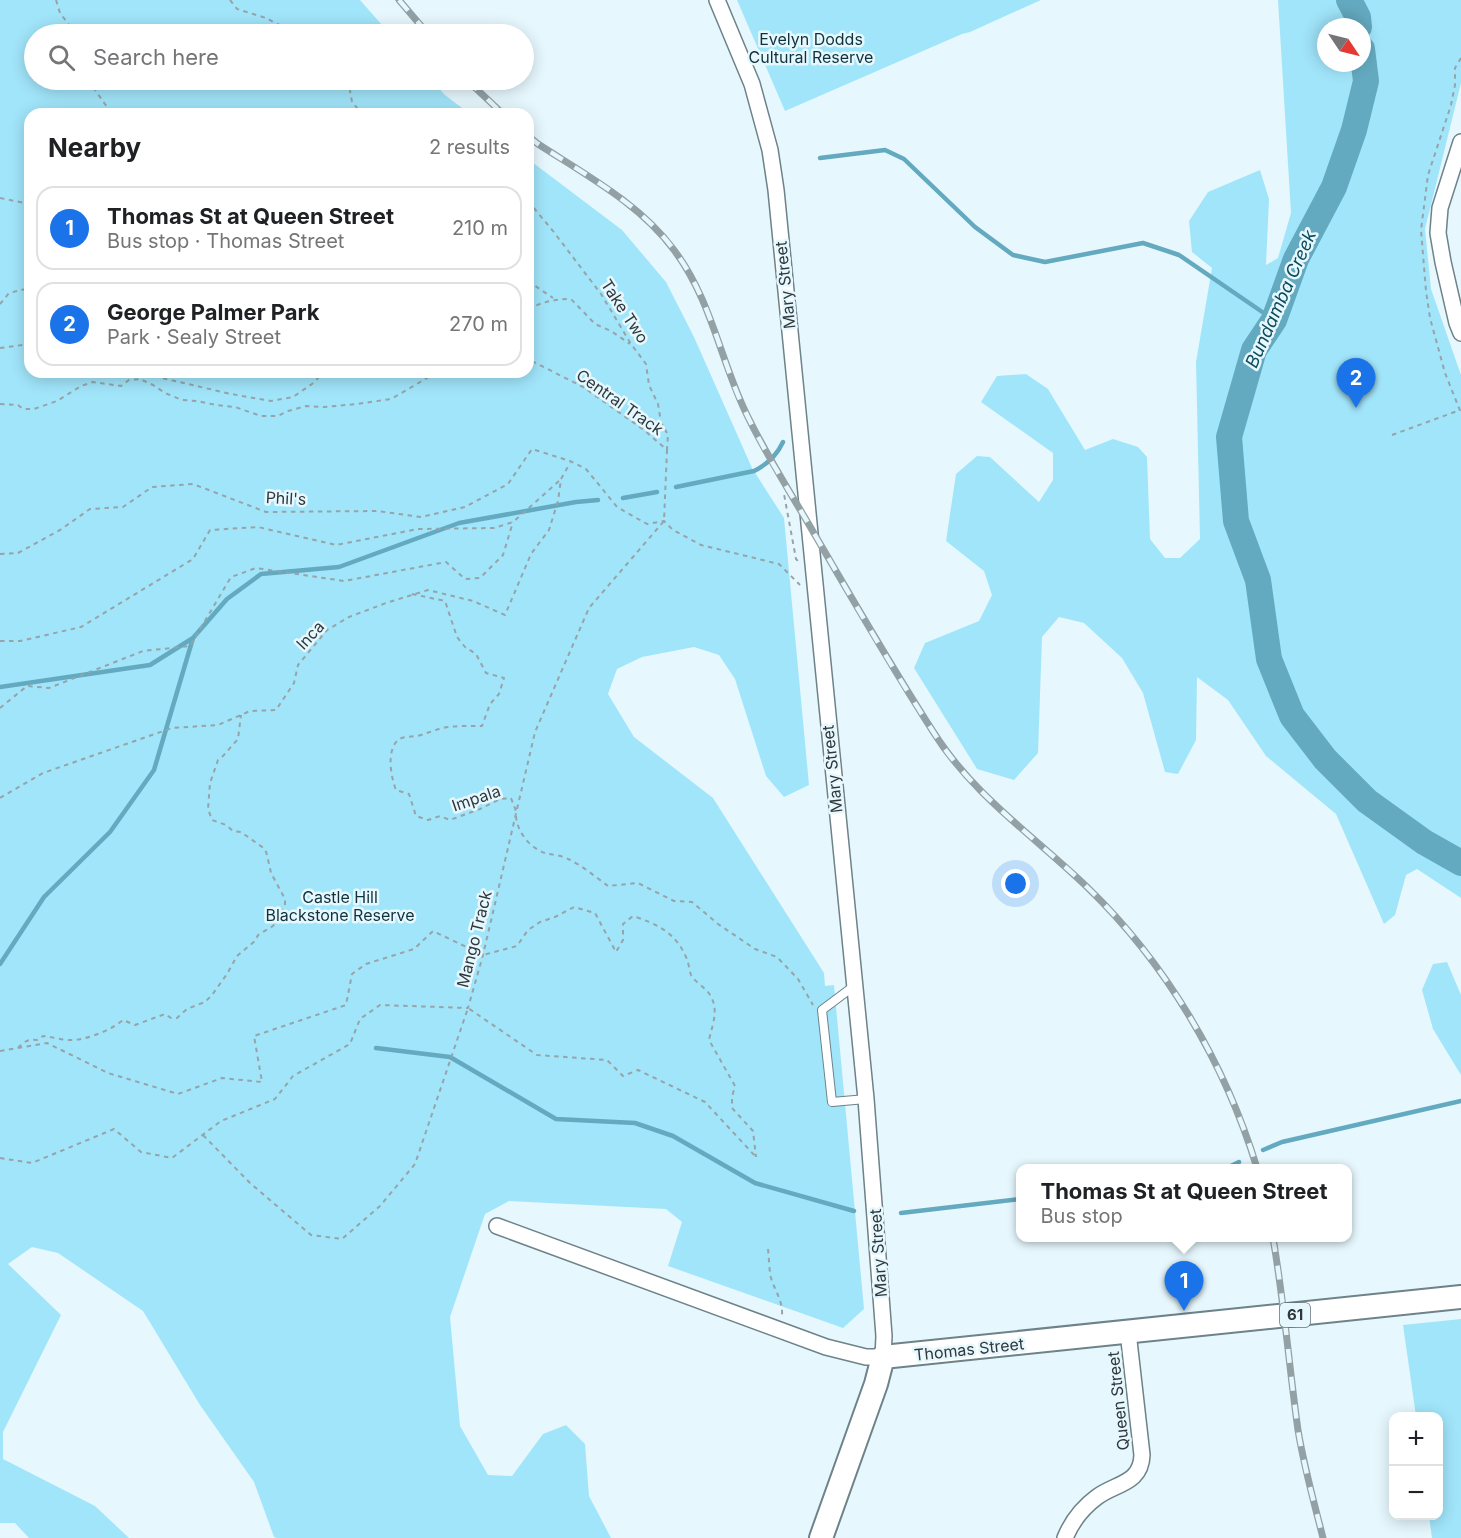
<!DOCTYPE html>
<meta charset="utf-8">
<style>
body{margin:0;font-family:Inter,sans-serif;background:#f2f2f2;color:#202124}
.controls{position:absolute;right:18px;bottom:18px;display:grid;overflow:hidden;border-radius:12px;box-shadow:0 3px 15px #0003}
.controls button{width:54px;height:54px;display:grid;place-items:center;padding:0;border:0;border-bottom:2px solid #e0e0e0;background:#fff;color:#202124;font:30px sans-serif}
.compass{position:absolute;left:1317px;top:18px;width:54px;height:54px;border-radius:50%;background:#fff;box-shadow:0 3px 15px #0003;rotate:125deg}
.you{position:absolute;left:1016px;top:884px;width:21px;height:21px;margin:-15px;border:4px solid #fff;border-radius:50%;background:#1a73e8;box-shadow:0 0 0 9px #1a73e833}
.badge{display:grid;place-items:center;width:39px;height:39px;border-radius:50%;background:#1a73e8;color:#fff;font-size:20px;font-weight:700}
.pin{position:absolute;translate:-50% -50px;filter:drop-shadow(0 2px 3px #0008)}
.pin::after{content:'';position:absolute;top:32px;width:21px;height:18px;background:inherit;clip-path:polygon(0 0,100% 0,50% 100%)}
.popup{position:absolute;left:1016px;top:1164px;width:336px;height:78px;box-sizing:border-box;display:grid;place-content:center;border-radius:12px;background:#fff;filter:drop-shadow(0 2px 4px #0005);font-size:20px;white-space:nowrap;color:#757577}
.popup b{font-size:22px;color:#202124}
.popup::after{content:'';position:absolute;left:50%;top:100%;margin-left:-12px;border:12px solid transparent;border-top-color:#fff}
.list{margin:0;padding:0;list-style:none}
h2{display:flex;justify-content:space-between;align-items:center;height:78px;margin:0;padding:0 24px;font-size:26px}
h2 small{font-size:20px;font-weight:400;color:#757577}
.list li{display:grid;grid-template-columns:39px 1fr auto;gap:18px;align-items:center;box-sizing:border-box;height:84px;margin:0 12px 12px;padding:0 12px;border:2px solid #e0e0e0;border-radius:18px}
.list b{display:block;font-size:22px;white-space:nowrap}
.list p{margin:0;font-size:20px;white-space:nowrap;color:#757577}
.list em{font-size:20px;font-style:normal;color:#757577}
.icon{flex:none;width:33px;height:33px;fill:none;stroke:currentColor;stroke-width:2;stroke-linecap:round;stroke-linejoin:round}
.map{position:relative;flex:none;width:1461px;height:1538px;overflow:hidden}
.search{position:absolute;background:#fff;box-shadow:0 3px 15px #0003;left:24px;top:24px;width:510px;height:66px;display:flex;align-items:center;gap:15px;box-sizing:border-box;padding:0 21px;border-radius:33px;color:#757577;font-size:22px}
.panel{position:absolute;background:#fff;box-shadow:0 3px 15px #0003;left:24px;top:108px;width:510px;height:270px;border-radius:18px}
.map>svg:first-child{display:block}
.green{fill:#a1e5fa;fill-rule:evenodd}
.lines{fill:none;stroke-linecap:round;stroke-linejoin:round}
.stream{stroke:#63a9bf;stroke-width:4.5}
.river{stroke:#63a9bf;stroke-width:26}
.service-casing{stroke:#6d8289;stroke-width:10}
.minor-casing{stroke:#6d8289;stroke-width:18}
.primary-casing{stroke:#6d8289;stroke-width:26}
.path{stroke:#96a4a9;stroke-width:2;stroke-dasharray:4.5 4.5;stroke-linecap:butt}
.service{stroke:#fff;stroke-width:8}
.minor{stroke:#fff;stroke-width:15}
.primary{stroke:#fff;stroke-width:22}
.rail-casing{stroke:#93a1a5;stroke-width:7}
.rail{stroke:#e6f8fe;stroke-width:4.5;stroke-dasharray:14;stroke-linecap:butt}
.labels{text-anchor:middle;stroke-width:5;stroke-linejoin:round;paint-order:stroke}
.shield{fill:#e6f8fe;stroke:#667175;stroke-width:1.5}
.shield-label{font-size:15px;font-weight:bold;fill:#2f373a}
.park-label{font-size:16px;fill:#0f323b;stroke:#e6f8fe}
.street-label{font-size:16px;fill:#2f373a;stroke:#e6f8fe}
.water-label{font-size:18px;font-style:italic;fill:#0e4c5c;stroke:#e6f8fe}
</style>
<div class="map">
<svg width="1461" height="1538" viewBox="0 0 1461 1538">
<rect width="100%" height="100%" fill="#e6f8fe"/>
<!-- green -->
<path class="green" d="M0,0h360l30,34h-356v46h397l14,15 25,19h-440v258h498v-213l94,71 44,52 28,55 58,131 32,50 25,267 -25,12 -18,-21 -31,-97 -16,-24 -25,-8 -52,10 -25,12 -9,25 26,43 79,61 111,175 1,13 9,-1 30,324 -21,19 -175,-62 14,-44 -16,-13 -157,-8 -24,13 -35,103 10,109 28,49 24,1 31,-42 23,-9 19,19 4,52 22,42h-334l-3,-1 -20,-55 -54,-77 -57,-94 -85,-58 -26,-6 -24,17 53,51 -58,117v27l92,47 34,32h-100l-14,-15h-15z
M737,0h304l-71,32 -8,2 -177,77z
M1278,0h183v83l-36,146 6,60 30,86v523l-44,-29 -11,6 -11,40 -11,9 -48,-110 -70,-58 -38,-56 -31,-23 -1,63 -18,34 -13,-2 -22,-79 -21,-35 -38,-35 -25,-6 -17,20 -4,116 -24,27 -37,-11 -63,-101 11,-25 54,-22 13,-26 -8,-24 -38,-30 10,-67 21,-18 13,1 49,45 14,-22v-27l-72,-51 16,-26 29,-2 22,15 37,61 28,-11 25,8 9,10 3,82 15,19h15l20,-19 -4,-177 16,-94 -20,-16 -3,-31 19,-29 52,-22 9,29 -3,66 12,-7 13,-45zM1326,27h36v36h-36z
M1447,962l14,33v80l-28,-46 -11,-39 11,-26z
M1461,1319v219h-29l-3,-22h9v-100h-22l-13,-91z"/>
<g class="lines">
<!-- stream -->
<path class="stream" d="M820,158l65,-8 19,9 71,68 38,28 32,7 98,-19 36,12 95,65
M676,487l78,-16c14,-7 23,-16 29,-29
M623,498l34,-6
M0,687l150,-22 43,-27 34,-39 34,-25 78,-7 120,-44 117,-21 22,-2
M0,964l44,-67 66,-65 44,-62 39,-132
M376,1048l74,9 106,62 79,4 38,13 82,47 99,28
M1263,1150l19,-8 179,-41
M1227,1168l12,-6
M901,1213l119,-14"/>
<!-- river -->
<path class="river" d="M1349,0l9,17 1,10
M1362,49l4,32 -12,49 -20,57 -38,72 -22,61 -20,30 -25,87 7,84 22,59 11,79 23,57 33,43 42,42 57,41 37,21"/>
<!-- service casing -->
<g class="service-casing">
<path id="service" d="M854,986l-32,24 10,92 34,-3"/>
</g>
<!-- minor casing -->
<g class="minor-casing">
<path id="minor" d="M1461,142l-21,66 -2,25 5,29 14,61 4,10
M497,1226l329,121 40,10h17l1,-21 -18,-237 -90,-909 -6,-40 -18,-66 -35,-84
M1065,1538c7,-17 17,-30 32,-41 19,-14 44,-13 45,-42l-14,-123"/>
</g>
<!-- primary casing -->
<g class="primary-casing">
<path id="primary" d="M821,1538l55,-154 7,-27 578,-60"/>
</g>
<!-- path -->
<path class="path" d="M56,0l4,13 16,21
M230,0l7,9 29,9 23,12 1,4
M1461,58l-6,10v17l-4,20 -23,70 -7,55 5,61 4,27 15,55 16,40
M88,80l24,34
M303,80l1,5 27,2 18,-2 3,17 10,12
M0,198l30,6
M528,201l25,30 48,63 30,50 15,20 3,21 9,19 3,18 7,13 -1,15
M528,281l25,17
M0,304l9,-11 21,-5
M528,309c15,-7 26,-10 43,-10l24,25 16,7 19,13
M0,348l30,-4
M146,372l16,6 69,16 40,7 22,-4 19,-13 12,-12
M0,404l18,1 5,4h11l23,-8 24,-15 12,-4 28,4 8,-6 11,-1 13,6 12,8 17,7 15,1 19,4 19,2 26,9h17l10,-5 18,-5 18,1 33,-3 34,-5 43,-25v-2
M1392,435l68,-25
M789,488l-5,6 12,65 3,3
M0,554l18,-1 42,-23 30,-21 33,-2 29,-20 41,-3 73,28 111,-1 44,6 44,-10 43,-23 24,-35 38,12 16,8 31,38 30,17 17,-3 9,9 28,15 78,19 21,21
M412,594l33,7 12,36 8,10 11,7 10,19 18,5 -5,16 -9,10 -8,22c-14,0 -29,-1 -43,3 -7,2 -14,5 -22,7 -7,1 -14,0 -19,4 -12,11 -7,37 -2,50l13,4 7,22 12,4 12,-4 10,4 30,-11 20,-10 11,-1 5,13
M0,641h20l61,-14 112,-68 17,-29 48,-3 78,18 82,-16 76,-1 19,-6 47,-42
M0,708l27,-22 22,2 94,-37 47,-5 41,-69 25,-9 88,13 102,-19 19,17 15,-1 23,-23 10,-33
M0,798l43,-25 129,-45 46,-3 32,-14 26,-1 18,-27 4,-18 29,-35 22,-13 37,-14 42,-13 45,11 32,14 26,-61 18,-24 9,-29 3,-22 9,-16
M516,816c1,16 14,32 29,37 7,2 16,2 23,6 12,5 29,19 40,27l30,-3 36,18 18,1 26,22 37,25 22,8 21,22 15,26
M18,1048c6,-7 11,-9 19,-8l6,-4c9,1 19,4 28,4 16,0 40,-10 52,-20l12,5 30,-11 6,4h6l10,-9 18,-7 7,-7 15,-21 10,-18 18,-15 3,-6 15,-9 12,-19v-8l-14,-26 -4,-18 -2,-6 -24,-17 -8,-1 -7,-6 -14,-5 -4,-11 2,-26 8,-23 5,-4 15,-17 3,-24
M0,1051l47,-8 61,30 70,21 44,-16 40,4 -8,-46 92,-31 6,-31 14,-10 48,-15 19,-18 50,24 34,-9 11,-16 12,-8 15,-5 19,-10 21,6 21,39 7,-12v-16l10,-8c24,8 42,16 53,41 3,6 3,13 5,18 4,7 12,11 17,17 12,16 5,30 1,48l26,46 -3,11v11l21,23 3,26
M203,1135l47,48 61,52 31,4 38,-33 35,-42 53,-156 69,47 70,5 16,16 15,-6 67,32 51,55
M0,1158l32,5 82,-34 27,23 31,6 49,-37 54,-22 18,-23 57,-32 10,-25 20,-14 88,3 15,-53 52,-223 54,-124 75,-87 3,-71 -23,-20 -61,-43 -55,-28
M768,1249c1,9 1,20 3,29 4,13 12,23 11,37"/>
<!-- service -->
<use href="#service" class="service"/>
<!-- minor -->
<use href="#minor" class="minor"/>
<!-- primary -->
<use href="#primary" class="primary"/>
<!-- rail casing -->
<g class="rail-casing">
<path id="rail" d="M399,0l29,34
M467,80l36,34
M528,136l10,8c48,31 102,60 136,106 37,49 46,109 72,163 20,42 46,82 69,122 39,67 77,133 119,198 39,62 100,103 153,154 79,76 138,176 170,281
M1273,1238c11,63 16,128 25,192 6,37 16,72 25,108"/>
</g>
<!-- rail -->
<use href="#rail" class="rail"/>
</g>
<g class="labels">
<!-- shield labels -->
<rect class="shield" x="1280" y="1303" width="30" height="24" rx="4.5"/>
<g class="shield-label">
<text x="1295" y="1320">61</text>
</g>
<!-- park labels -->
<g class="park-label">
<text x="811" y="45">Evelyn Dodds<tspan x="811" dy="18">Cultural Reserve</tspan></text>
<text x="340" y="903">Castle Hill<tspan x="340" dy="18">Blackstone Reserve</tspan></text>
</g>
<!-- street labels -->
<g class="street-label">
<text transform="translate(785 285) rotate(-96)" y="6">Mary Street</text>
<text transform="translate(625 311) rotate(57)" y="6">Take Two</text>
<text transform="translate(620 402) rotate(35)" y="6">Central Track</text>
<text transform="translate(286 498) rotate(3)" y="6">Phil's</text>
<text transform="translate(310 635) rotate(-47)" y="6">Inca</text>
<text transform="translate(832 769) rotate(-96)" y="6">Mary Street</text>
<text transform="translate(476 798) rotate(-19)" y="6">Impala</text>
<text transform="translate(474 939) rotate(-76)" y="6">Mango Track</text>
<text transform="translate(878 1253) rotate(-94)" y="6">Mary Street</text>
<text transform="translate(969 1349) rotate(-6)" y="6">Thomas Street</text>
<text transform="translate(1118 1401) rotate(-96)" y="6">Queen Street</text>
</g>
<!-- water labels -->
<g class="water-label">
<text transform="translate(1281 299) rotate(-66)" y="6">Bundamba Creek</text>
</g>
</g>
</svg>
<div class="controls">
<button>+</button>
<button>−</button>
</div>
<svg class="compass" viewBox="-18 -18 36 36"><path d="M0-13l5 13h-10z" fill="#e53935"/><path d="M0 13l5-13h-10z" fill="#757577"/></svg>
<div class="you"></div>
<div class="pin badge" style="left:1184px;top:1311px">1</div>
<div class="popup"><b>Thomas St at Queen Street</b>Bus stop</div>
<div class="pin badge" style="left:1356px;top:408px">2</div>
<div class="search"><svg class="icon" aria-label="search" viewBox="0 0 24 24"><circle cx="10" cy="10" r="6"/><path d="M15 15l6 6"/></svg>Search here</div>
<section class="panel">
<h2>Nearby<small>2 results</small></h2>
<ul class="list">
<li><span class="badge">1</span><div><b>Thomas St at Queen Street</b><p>Bus stop · Thomas Street</p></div><em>210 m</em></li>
<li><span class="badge">2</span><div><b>George Palmer Park</b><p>Park · Sealy Street</p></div><em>270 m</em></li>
</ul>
</section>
</div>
